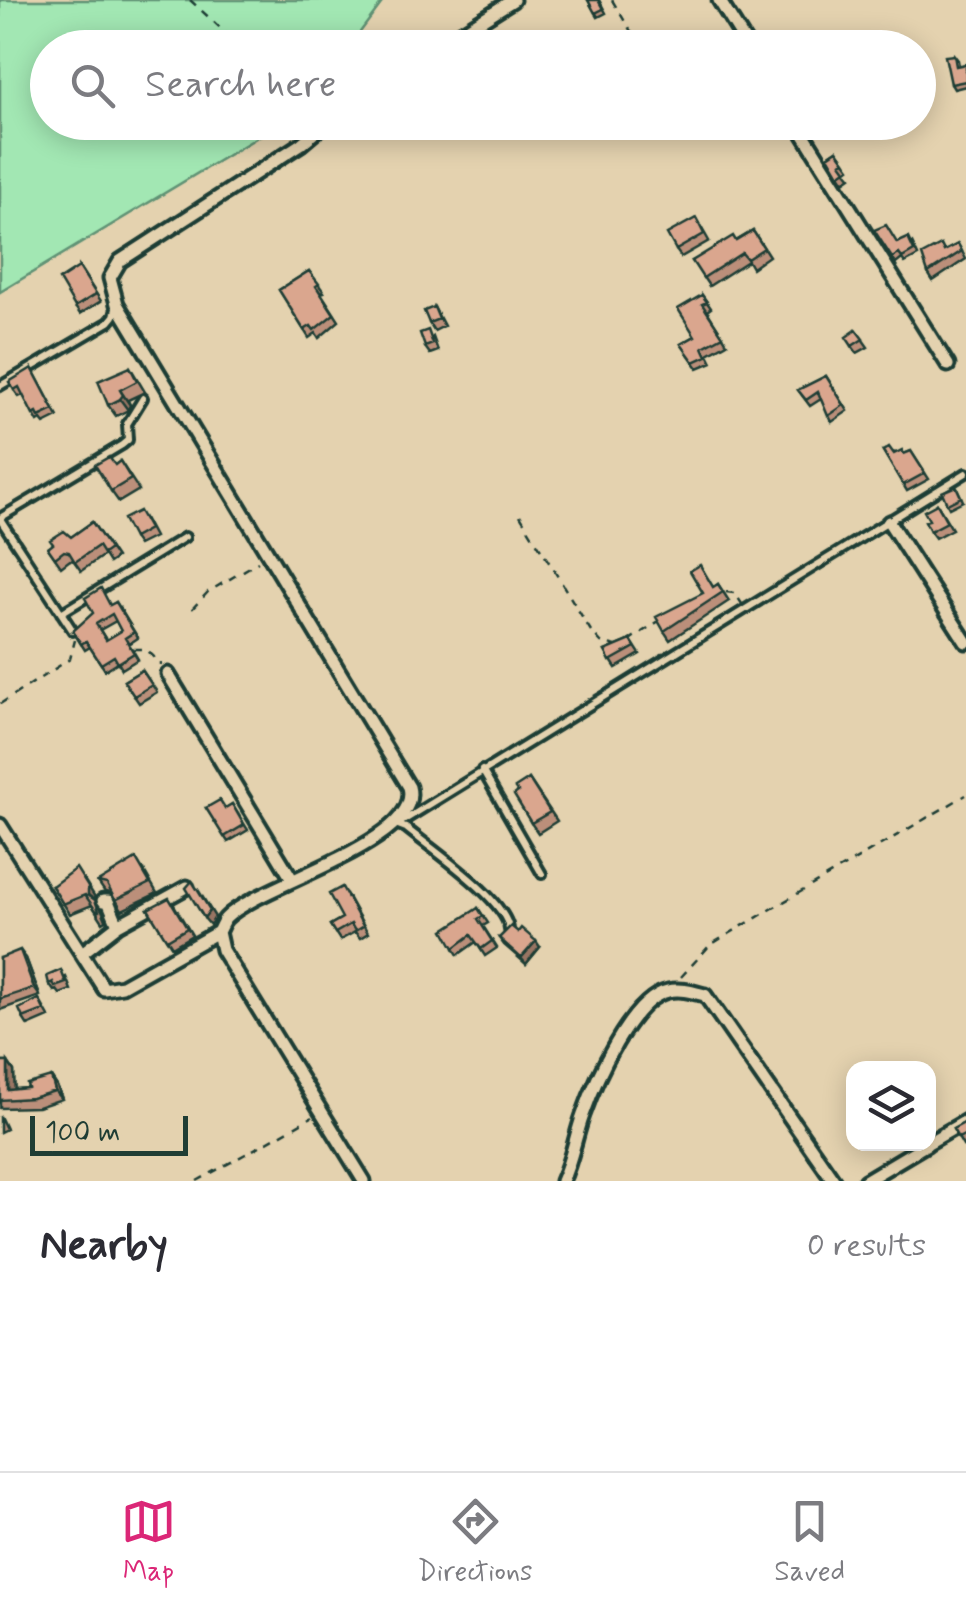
<!DOCTYPE html>
<style>
body{margin:0;font-family:Mynerve,sans-serif;background:#f2f2f3;color:#2b2b33}
.controls{position:absolute;right:30px;bottom:30px;display:grid;overflow:hidden;border-radius:20px;box-shadow:0 5px 25px #0003}
.controls button{width:90px;height:90px;display:grid;place-items:center;padding:0;border:0;border-bottom:2px solid #e1e1e2;background:#fff;color:#2b2b33;font:50px sans-serif}
.scale{position:absolute;left:30px;bottom:25px;width:158px;box-sizing:border-box;padding-left:10px;border:5px solid #1f3d34;border-top:0;font-size:28px;line-height:35px;white-space:nowrap;color:#1f3d34;-webkit-text-stroke:8px #e4d2af;paint-order:stroke}
.list{margin:0;padding:0;list-style:none}
h2{display:flex;justify-content:space-between;align-items:center;height:130px;margin:0;padding:0 40px;font-size:42px}
h2 small{font-size:32px;font-weight:400;color:#7c7c81}
.icon{flex:none;width:55px;height:55px;fill:none;stroke:currentColor;stroke-width:2;stroke-linecap:round;stroke-linejoin:round}
.map{position:relative;flex:none;width:966px;height:1181px;overflow:hidden}
.search{position:absolute;background:#fff;box-shadow:0 5px 25px #0003;left:30px;right:30px;top:30px;height:110px;display:flex;align-items:center;gap:25px;box-sizing:border-box;padding:0 35px;border-radius:55px;color:#7c7c81;font-size:38px}
.sheet{height:290px;background:#fff}
nav{display:flex;justify-content:space-around;align-items:center;box-sizing:border-box;height:140px;border-top:2px solid #e1e1e2;background:#fff;font-size:28px;color:#7c7c81}
nav a{display:grid;justify-items:center;gap:5px}
nav .on{color:#db2777}
.map>svg:first-child{display:block}
.green{fill:#a2e7b3;stroke:#609274;stroke-width:2.5}
.lines{fill:none;stroke-linecap:round;stroke-linejoin:round}
.service-casing{stroke:#1f3d34;stroke-width:14}
.minor-casing{stroke:#1f3d34;stroke-width:19}
.path{stroke:#1f3d34;stroke-width:2.5;stroke-dasharray:8 8;stroke-linecap:butt}
.service{stroke:#e4d2af;stroke-width:6}
.minor{stroke:#e4d2af;stroke-width:11}
.wall{fill:#bb8f7a;stroke:#1f3d34;stroke-width:2.5;fill-rule:evenodd}
.shaded-wall{fill:#997463;stroke:#1f3d34;stroke-width:2.5}
.building{fill:#daa68e;stroke:#1f3d34;stroke-width:2.5;fill-rule:evenodd}
</style>
<div class="map">
<svg width="966" height="1181" viewBox="0 0 966 1181">
<rect width="100%" height="100%" fill="#e4d2af"/>
<filter id="ink" filterUnits="userSpaceOnUse"><feTurbulence type="fractalNoise" baseFrequency=".01" numOctaves="2"/><feDisplacementMap in="SourceGraphic" scale="20" xChannelSelector="R" yChannelSelector="G"/><feConvolveMatrix kernelMatrix="1 2 1 2 8 2 1 2 1" color-interpolation-filters="sRGB"/></filter>
<g filter="url(#ink)">
<!-- green -->
<path class="green" d="M0,0h384l-35,47 -301,1v74l233,1 -281,169z"/>
<g class="lines">
<!-- service casing -->
<g class="service-casing">
<path id="service" d="M0,386l109,-64 5,-6 3,-11
M0,518l122,-73 6,-5 -1,-16 16,-26
M0,519l73,112
M61,613l124,-76
M482,770l60,104
M398,824l568,-351
M398,825l8,3c24,20 102,73 103,102"/>
</g>
<!-- minor casing -->
<g class="minor-casing">
<path id="minor" d="M719,0l30,48
M437,48l76,-48
M327,122l-26,22 -181,117 -10,17 7,26 292,483c15,55 -150,97 -183,131 -4,4 -5,9 -8,14l4,18 142,231
M796,122l152,243
M889,522l77,120
M168,674l124,205
M0,825l104,164 18,-3 96,-54
M118,925l69,-38
M82,953l36,-28 -10,-24h-5
M928,1143l38,-22
M562,1181c10,-21 13,-44 21,-66 12,-34 48,-116 85,-124 12,-3 25,1 37,4l129,186
M865,1181l62,-37"/>
</g>
<!-- path -->
<path class="path" d="M190,0l52,48
M612,0l29,48
M520,515l71,116 10,11 15,4
M726,592l9,1 7,11
M192,609l16,-17 50,-30
M628,641l31,-20
M134,649h12l16,16
M0,704l70,-45 5,-19
M681,977l29,-32 256,-150
M197,1181l115,-64"/>
<!-- service -->
<use href="#service" class="service"/>
<!-- minor -->
<use href="#minor" class="minor"/>
</g>
<!-- wall -->
<path class="wall" d="M588,0h11l7,13 -8,4z
M954,55l4,5 1,6 7,-2v22l-12,3 -3,-5z
M837,150l13,18 -4,3 5,6 -7,5 -16,-26z
M696,218l13,23 -28,16 -5,-7z
M874,230l23,13h15l6,13 -13,7 -3,-4 -6,5z
M753,231l16,25 -17,12 -4,-7 -39,25 -17,-25 44,-20z
M958,244l8,15 -33,22 -5,-8 17,-22z
M79,267l22,34 -21,13 -5,-7z
M309,271l15,21 -3,1 18,28 -20,17 -3,-5 -7,5 -30,-48z
M702,295l9,13 -4,3 20,32 -19,11 4,8 -14,6 -17,-24 14,-8z
M434,307l10,19 -10,5 -5,-8z
M856,330l12,17 -11,6 -5,-7z
M433,337l5,14 -8,3 -5,-7z
M130,367l15,25 -17,8 2,5 -2,5 -12,6 -8,-11z
M32,368l26,49 -14,7 -3,-4 -3,2 -15,-27 -4,2 -5,-7z
M826,376l22,35 -16,11 -11,-23 -11,7 -12,-16z
M883,451l21,3 7,-3 18,28 -22,12z
M120,461l19,29 -20,12 -8,-11 4,-26z
M958,490l5,11 -14,7 -2,-4z
M937,504l15,25 -17,9 -5,-7 -1,-11z
M144,518l10,19 -16,8 -5,-7z
M92,522l24,36 -7,5 -5,-8 -23,16 -7,-10 -4,-1 -9,7 -13,-19 23,-11z
M718,584l11,17 -59,39 -6,-9z
M116,602l22,36 -9,6 9,15 -16,10 -4,-7 -13,8 -15,-23 -5,3 -12,-19zM116,621l5,10 -15,9 -6,-10z
M631,640l9,14 -24,14 -11,-17z
M142,670l15,22 -18,11 -15,-22z
M529,779l28,42 -19,12 -7,-10 -13,-31z
M232,804l16,26 -20,12 -22,-34h20z
M143,869l14,24 -35,17 -10,-17 -7,-1 -7,-10z
M52,886l43,11v3l7,10 4,10 -3,2 -11,-17 -22,9z
M347,895l21,38 -8,5 -5,-6 -15,8 -10,-15 12,-7z
M174,905l18,30 -20,12 -24,-38z
M478,908l10,15 -5,3 14,22 -12,8 -9,-14 -18,13 -4,-7z
M499,938l41,9 -14,17 -22,-19z
M0,958h26l14,38 -40,14z
M66,977l5,13 -11,4 -3,-4 -3,1 -5,-7z
M39,999l10,18 -21,9 -5,-8z
M0,1062h8l6,9v18l14,-1 23,-11 6,9 5,13 -24,8 -38,1z
M0,1116l6,13 -6,3z
M966,1122v22l-3,2 -10,-17z"/>
<!-- shaded-wall -->
<path class="shaded-wall" d="M120,390l10,15 -2,5 -8,-11z
M83,878l12,19 -1,8 -6,-10z
M197,888l18,29 -5,8 -6,-7z
M536,941l4,6 -14,17 -5,-6z
M20,950l6,8 14,38 -6,-8z
M8,1062l6,9 1,27 -7,-8z
M51,1077l6,9 5,13 -7,-8z"/>
<!-- building -->
<path class="building" d="M588,0h10l5,9 -8,4z
M625,34l6,12 -4,2h-19l-2,-4z
M954,55l2,11 10,-2v17l-15,3 -6,-28z
M837,150l8,11 -4,2 5,7 -7,5 -11,-19z
M696,218l8,16 -28,16 -9,-16z
M886,225l11,18 11,-5 6,13 -12,7 -3,-4 -7,4 -18,-28z
M753,231l11,17 -17,11 -5,-6 -39,25 -11,-17 41,-25 3,5z
M958,244l4,7 -34,22 -6,-18 19,-10 3,6z
M79,267l17,27 -21,13 -16,-27z
M309,271l10,13 -3,2 18,28 -20,16 -3,-4 -7,4 -25,-40z
M702,295l5,7 -5,2 21,32 -20,11 4,9 -13,6 -13,-18 14,-8 -17,-27z
M434,307l5,12 -10,4 -5,-12z
M428,330l5,14 -8,3 -5,-14z
M856,330l7,9 -11,7 -6,-9z
M130,367l7,14 -17,9 3,5 -3,4 -12,6 -10,-24z
M32,368l22,42 -15,7 -2,-4 -4,2 -14,-28 -5,3 -5,-8z
M826,376l18,29 -16,11 -10,-24 -12,8 -8,-10z
M889,447l5,7 8,-4 2,4 7,-3 14,22 -22,12 -20,-34z
M109,457l6,8 5,-4 11,18 -20,12 -16,-26z
M956,486l5,11 -14,7 -5,-12z
M937,504l10,18 -17,9 -5,-10 4,-1 -5,-9z
M139,511l10,18 -16,9 -10,-19z
M92,522l18,27 -7,5 -5,-8 -23,16 -6,-10 -5,-1 -9,7 -7,-10 5,-4 -3,-4 14,-9 7,6z
M700,565l13,22 5,-3 5,8 -59,39 -8,-14 47,-24 -13,-22z
M101,588l9,17 6,-3 18,30 -9,6 9,15 -16,10 -4,-7 -13,8 -15,-23 -5,3 -8,-13 20,-18 -8,-15zM112,614l9,17 -15,9 -10,-16z
M631,640l4,7 -25,14 -5,-10z
M142,670l10,15 -18,11 -10,-15z
M529,779l21,33 -19,11 -17,-28 4,-3 -3,-4z
M220,800l5,8 7,-4 12,21 -20,12 -18,-29z
M136,859l14,24 -35,17 -8,-16 -9,-2z
M76,868l12,19v8l7,5 4,11 -2,1 -12,-17 -22,9 -11,-18z
M192,881l18,29 -6,8 -18,-30z
M342,887l21,39 -8,5 -4,-7 -16,9 -5,-8 12,-7 -13,-24z
M169,898l18,30 -20,12 -19,-31z
M478,908l5,8 -5,3 14,22 -11,8 -10,-14 -17,13 -10,-18z
M511,926l7,6 3,-4 15,13 -15,17 -22,-20z
M20,950l14,38 -34,11v-41z
M61,970l5,13 -11,4 -2,-5 -4,2 -2,-8z
M39,999l5,11 -21,8 -4,-9z
M0,1062h8v28l20,-2 -1,-4 24,-7 4,14 -23,7 -32,2z
M966,1122v12l-8,4 -5,-9z"/>
</g>
</svg>
<div class="controls">
<button><svg class="icon" aria-label="layers" viewBox="0 0 24 24"><path d="M12 4l9 5-9 5-9-5zM3 14l9 5 9-5"/></svg></button>
</div>
<div class="scale">100 m</div>
<div class="search"><svg class="icon" aria-label="search" viewBox="0 0 24 24"><circle cx="10" cy="10" r="6"/><path d="M15 15l6 6"/></svg>Search here</div>
</div>
<section class="sheet">
<h2>Nearby<small>0 results</small></h2>
<ul class="list">
</ul>
</section>
<nav>
<a class="on"><svg class="icon" aria-label="map" viewBox="0 0 24 24"><path d="M3 6l6-2 6 2 6-2v14l-6 2-6-2-6 2zM9 4v14M15 6v14"/></svg>Map</a>
<a><svg class="icon" aria-label="directions" viewBox="0 0 24 24"><path d="M12 3l9 9-9 9-9-9zM9 14v-3h6M13 9l2 2-2 2"/></svg>Directions</a>
<a><svg class="icon" aria-label="saved" viewBox="0 0 24 24"><path d="M7 4h10v16l-5-4-5 4z"/></svg>Saved</a>
</nav>
